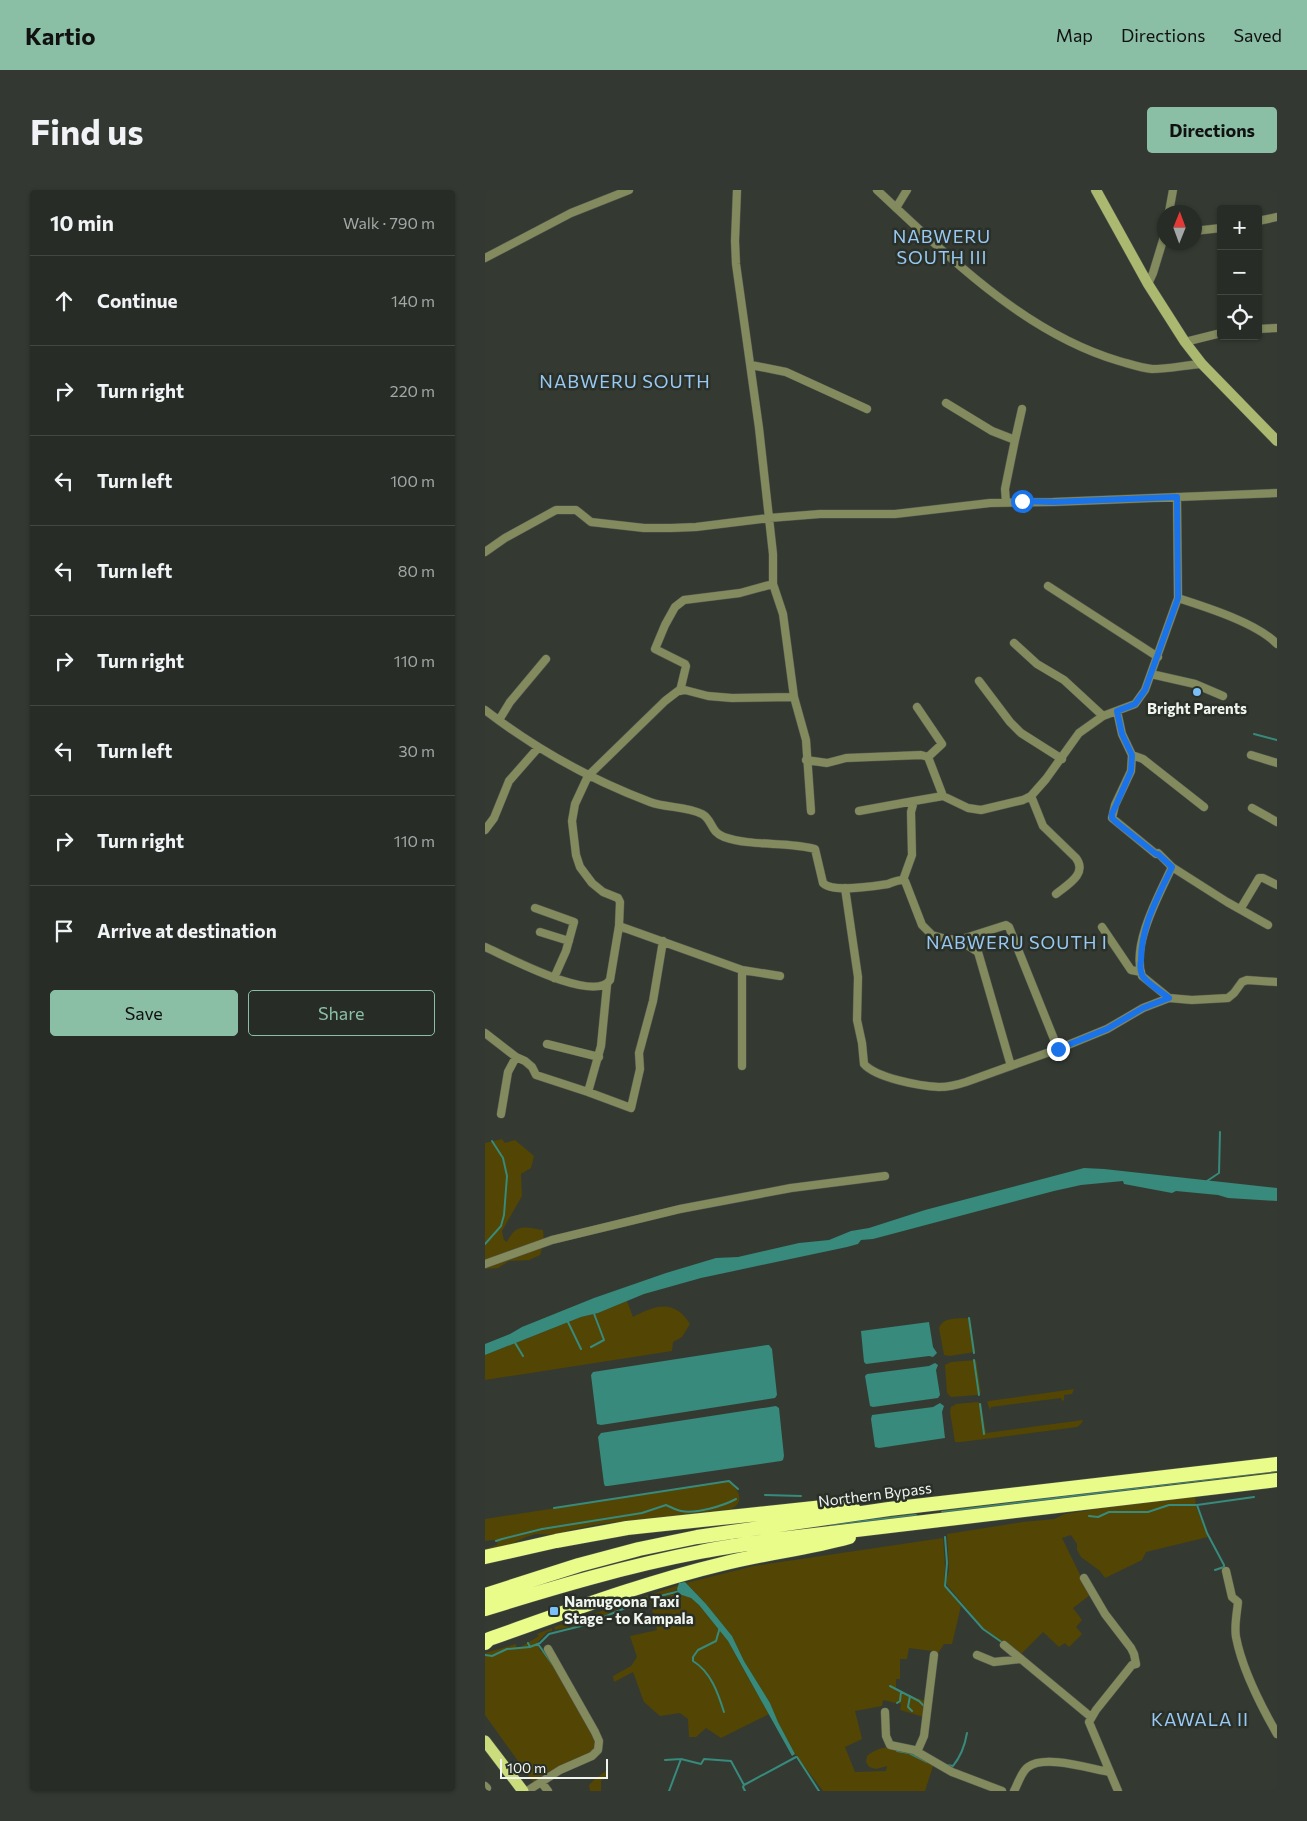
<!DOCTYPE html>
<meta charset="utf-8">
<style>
body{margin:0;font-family:Commissioner,sans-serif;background:#333832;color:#f1f3f6}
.controls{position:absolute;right:15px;top:15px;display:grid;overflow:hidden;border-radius:5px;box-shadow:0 1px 4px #0004}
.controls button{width:45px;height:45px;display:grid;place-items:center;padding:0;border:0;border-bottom:1px solid #434843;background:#272c26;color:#f1f3f6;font:25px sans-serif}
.compass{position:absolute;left:672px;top:15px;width:45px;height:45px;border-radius:50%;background:#272c26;box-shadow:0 1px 4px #0004;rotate:1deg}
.scale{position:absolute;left:15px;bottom:12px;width:108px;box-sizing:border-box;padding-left:5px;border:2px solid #f0f4ef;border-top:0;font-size:14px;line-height:18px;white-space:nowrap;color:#f0f4ef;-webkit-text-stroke:4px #2a3028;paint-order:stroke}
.stop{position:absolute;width:15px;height:15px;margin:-11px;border:4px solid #1a73e8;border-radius:50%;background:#fff}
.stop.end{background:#1a73e8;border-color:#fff;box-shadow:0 1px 5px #0008}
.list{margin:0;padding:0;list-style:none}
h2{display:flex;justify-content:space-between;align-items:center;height:65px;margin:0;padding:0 20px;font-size:21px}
h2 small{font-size:16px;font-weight:400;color:#a4a7a7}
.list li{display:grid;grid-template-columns:32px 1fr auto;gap:15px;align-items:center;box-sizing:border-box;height:90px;padding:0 20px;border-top:1px solid #434843}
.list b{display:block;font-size:19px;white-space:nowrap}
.list em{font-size:16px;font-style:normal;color:#a4a7a7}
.actions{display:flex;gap:10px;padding:15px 20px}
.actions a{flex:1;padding:11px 0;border:1px solid #8abfa5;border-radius:5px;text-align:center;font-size:18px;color:#8abfa5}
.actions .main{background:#8abfa5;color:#111}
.icon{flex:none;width:28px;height:28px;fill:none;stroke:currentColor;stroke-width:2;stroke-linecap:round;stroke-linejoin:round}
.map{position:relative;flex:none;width:792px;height:1601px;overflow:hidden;border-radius:5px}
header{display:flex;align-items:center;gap:30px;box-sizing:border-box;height:70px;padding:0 25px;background:#8abfa5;color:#111}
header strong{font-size:24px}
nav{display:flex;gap:28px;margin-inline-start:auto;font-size:18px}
.intro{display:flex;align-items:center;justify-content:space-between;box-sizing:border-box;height:120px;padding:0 30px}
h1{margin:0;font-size:35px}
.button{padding:12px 22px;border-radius:5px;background:#8abfa5;color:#111;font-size:18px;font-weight:700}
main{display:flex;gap:30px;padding:0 30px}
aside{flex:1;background:#272c26;border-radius:5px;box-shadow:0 1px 4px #0004}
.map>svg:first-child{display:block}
.green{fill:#534503}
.water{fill:#378a7c}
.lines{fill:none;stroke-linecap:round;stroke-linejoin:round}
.stream{stroke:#378a7c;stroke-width:2}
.minor-casing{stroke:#525850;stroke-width:9}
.secondary-casing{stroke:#525850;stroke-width:11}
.primary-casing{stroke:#525850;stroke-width:12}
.motorway-casing{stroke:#525850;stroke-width:15}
.minor{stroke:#828a5e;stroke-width:8}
.secondary{stroke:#abb970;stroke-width:10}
.primary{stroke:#cbdc7d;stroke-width:11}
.motorway{stroke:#e9fc89;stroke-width:14}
.route{stroke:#1a73e8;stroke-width:6}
.poi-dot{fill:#79bff8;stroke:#2a3028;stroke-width:2}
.labels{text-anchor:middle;stroke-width:5;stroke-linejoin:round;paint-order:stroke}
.poi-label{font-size:15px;font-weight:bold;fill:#f0f4ef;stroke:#2a3028}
.street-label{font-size:15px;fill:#f0f4ef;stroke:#2a3028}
.quarter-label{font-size:18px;letter-spacing:1px;fill:#97c9f4;stroke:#2a3028}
</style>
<header>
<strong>Kartio</strong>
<nav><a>Map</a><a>Directions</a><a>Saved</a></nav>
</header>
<div class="intro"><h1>Find us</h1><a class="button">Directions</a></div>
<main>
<aside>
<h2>10 min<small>Walk · 790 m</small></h2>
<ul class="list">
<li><svg class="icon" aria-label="ahead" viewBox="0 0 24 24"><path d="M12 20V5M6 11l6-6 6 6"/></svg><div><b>Continue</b></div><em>140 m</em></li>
<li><svg class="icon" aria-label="right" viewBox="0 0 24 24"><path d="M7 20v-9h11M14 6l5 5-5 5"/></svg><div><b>Turn right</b></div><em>220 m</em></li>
<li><svg class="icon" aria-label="left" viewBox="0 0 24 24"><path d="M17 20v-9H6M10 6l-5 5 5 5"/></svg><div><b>Turn left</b></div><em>100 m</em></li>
<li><svg class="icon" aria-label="left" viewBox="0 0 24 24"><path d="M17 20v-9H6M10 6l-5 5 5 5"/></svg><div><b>Turn left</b></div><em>80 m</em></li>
<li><svg class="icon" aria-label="right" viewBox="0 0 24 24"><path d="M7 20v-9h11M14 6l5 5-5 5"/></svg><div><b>Turn right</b></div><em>110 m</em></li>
<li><svg class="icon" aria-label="left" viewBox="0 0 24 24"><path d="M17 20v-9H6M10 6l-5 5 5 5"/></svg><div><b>Turn left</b></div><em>30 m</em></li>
<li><svg class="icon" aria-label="right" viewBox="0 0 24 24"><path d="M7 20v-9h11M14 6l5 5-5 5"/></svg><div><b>Turn right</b></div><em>110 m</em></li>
<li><svg class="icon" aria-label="arrive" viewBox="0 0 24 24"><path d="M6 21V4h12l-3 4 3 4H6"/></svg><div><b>Arrive at destination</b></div></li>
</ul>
<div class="actions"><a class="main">Save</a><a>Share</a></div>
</aside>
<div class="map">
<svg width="792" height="1601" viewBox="0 0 792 1601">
<rect width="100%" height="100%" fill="#343a32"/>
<!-- green -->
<path class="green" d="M17,949l3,4 10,-3 19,16 -3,12 -10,6 1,22 -20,35 2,9 3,2c9,-19 18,-15 36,-12l1,12 -4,13 -11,5 -20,1 -11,7 -13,1v-126z
M142,1111l6,16c23,-12 41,-18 57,7l-8,13 -9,5 -1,9 -187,29v-25l96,-38 17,-4z
M485,1128l5,34 -26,4 -5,-1 -5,-27c4,-12 21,-9 31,-10z
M491,1170l5,33 -4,2 -26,2 -4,-4 -2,-28 6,-3z
M589,1199l-2,5 -8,1v5l-2,1 -1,-3 -70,9 -1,3 -3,-8 2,-1z
M493,1212l3,2 5,29 97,-13 -2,4 -4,3 -116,15h-6l-5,-30 1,-5 5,-3z
M792,1278v7l-334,39 -2,-5z
M244,1291c9,8 17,21 2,28l-131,15 -30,6 -14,5 -20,-1 -10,3 -19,9 -22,6v-3l12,-4 1,-4 -5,-1 -8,1v-22z
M710,1306l1,11 12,30 -62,15 -4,8 -37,18 -5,-7 -19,-14 -4,-7v-6l-6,-9 -9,3 28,57 -17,13 9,12 -6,7 6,7 -13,13 -4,-4 -6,4 -16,-15 -23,23 -37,-27 -36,-43 -1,-4 3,-11 -2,-36 76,-12 31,-3 11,-5 59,-9z
M430,1323l3,4 -53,6v-4l3,-2z
M458,1348l2,29 -1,19 17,20 -9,38h-8l-7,11 -5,-4 -23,-3 -2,11h-7v20h-4v9c8,5 20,10 30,13l-2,16 -24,-7 1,-6 -18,-4 -1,6 -27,5 7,28 -17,8 10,25 31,-1 1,-5 -11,3 -7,-2 -3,-5 1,-6c22,-18 44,-4 67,7l-9,28h-102l-28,-37 -17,-32 -8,-19 -26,-42 -12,-25 -26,-32 -20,-21 68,-17z
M194,1395l-1,5 -46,13 -47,21 -30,6 -1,-3z
M194,1402l12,6 8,7 29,36 22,40 19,33 -48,24 -15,-10 -10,9h-7l-1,-18 -8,-6 -20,3 -16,-14 -11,-30 -19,10 -1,-6 18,-10 6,-9 -7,-21 27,-6 -7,-30z
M67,1438v3l-5,1 -10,11 4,9 5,-2 51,89 -3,13 -61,30 -48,-67v-62l31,-9v3l3,1 20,-12 -2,-2z
M121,1581l2,3 -7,7v10h-11l-1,-6 7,-7z"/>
<!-- water -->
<path class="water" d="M599,978l20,1 173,19v13l-49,-3 -10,-3 -42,-4 -4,2 -48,-9 -1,-3 -42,4 -27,6 -181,48 -12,1 -3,4 -11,3 -146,31 -57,16 -46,19 -17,4 -96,38v-11l25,-10 12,-7 72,-29 72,-25 50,-15 22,-1 61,-14 30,-3 22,-9 18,-3 56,-18z
M444,1132l4,25 4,6 -4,4 -4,-1 -63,8 -2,-2 -3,-31z
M282,1155h2l3,4 5,46 -2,3 -174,27 -4,-1 -6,-49 2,-3z
M450,1173l3,2 -2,5 4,25 -2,3 -65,9 -3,-1 -5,-30 2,-2 62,-8z
M455,1213l4,3 -2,6 3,26 -66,10 -4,-1 -4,-28 1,-4 61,-8z
M291,1216l3,2 5,48 -1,4 -2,1 -173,25h-3l-1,-2 -6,-47 3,-4z
M200,1392l21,22 26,32 12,25 26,42 8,19 17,32 -3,2 -64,-115 -29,-36 -8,-7 -12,-4 -2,-5 2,-6z"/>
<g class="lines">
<!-- stream -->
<path class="stream" d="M769,544l23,6
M722,991l12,-8 1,-41
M0,1054l16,-18 3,-11 3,-39 -4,-18 -11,-17
M484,1128l5,35
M82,1130l14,29
M29,1151l9,15
M106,1157l13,-7 -11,-29
M489,1170l5,35
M495,1214l4,30
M280,1305l36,1
M712,1315l10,28 17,32v2l-9,3
M69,1318l175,-27 9,8
M457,1322l335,-41
M604,1326l9,1 11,-5h39l21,-7h28l57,-8
M345,1335l86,-10
M460,1347l2,26 -2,23 38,43 20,14
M11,1351l6,-2 40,-10 100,-16 24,-8c5,2 10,5 15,6 15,3 42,-5 55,-12
M235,1437l-4,14 -18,9 -5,7v4c18,11 25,32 31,51
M43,1453l2,4 10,-4 9,-9 36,-9 59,-25 36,-9
M53,1454l15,21
M0,1465l7,1 15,-7 23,-2
M405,1496l29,15 6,6
M425,1506l-2,11 4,4
M412,1513l3,-2 1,-9
M412,1561l12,2 18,9
M312,1567l22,34
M180,1570l16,-1 20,5 3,-5 27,2 13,24 52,-28
M462,1575l6,1c8,-10 12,-21 14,-33
M259,1595l-1,2 2,4
M184,1601l12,-32"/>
<!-- minor casing -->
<g class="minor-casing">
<path id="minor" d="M252,0l-2,51 1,23 23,164 14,126v30l10,30 11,83 -62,1 -24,-2 -23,-6 -7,1 -13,10 -77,75 -13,28 -3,17 4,34 4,12 12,16 11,9 15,6 2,4 -1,24 123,44 38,6
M392,0c71,66 147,143 242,171 11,3 22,7 33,8 16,0 34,-4 50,-5
M411,18l11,-18
M684,22l4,-22
M773,31l19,-4
M709,41l27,-3
M0,68l86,-45 58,-23
M663,94l5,-11 11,-36
M773,139l19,-1
M700,152l36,-9
M266,175l35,7 81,37
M461,213l46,28 23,9 -10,49 1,13
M530,250l7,-31
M692,307l1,101
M0,362l20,-14 51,-28h20l15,12 53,6h27l25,-1 73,-9 51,-4h75l95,-11 63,-1 224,-9
M563,396l110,71
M529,453l23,21 27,16 39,36
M666,484l44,10 28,12
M494,491l31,41 11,11 41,26
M195,501l6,-25 -1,-2 -30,-15 10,-24 10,-18 9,-7 56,-7 33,-9
M309,507l12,43 5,71
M432,517l25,37 -14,13
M0,520c52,40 104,69 165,92 16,6 36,4 52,12 11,6 8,18 22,23 29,10 63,4 91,12l8,34c9,10 51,3 65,1 5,-2 9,-4 15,-4l2,1 17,44 10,10 14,4 13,1 47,-15 3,2 49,122
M632,521l5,23 10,21 -1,16 -16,34 -3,13 44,36 2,-1 14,14 55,35 41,23
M14,530l11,-18 36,-43
M647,565l11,4 61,48
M766,565l26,8
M321,570l21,3 19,-5 75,-3 7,2 15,39 25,12 13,2 42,-10 8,-4 15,-17 33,-46 24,-17 32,-12 10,-14 33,-92c28,9 79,25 99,46
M546,606l12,30 33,32c12,16 -9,27 -20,36
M767,618l25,14
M374,621l55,-10
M0,640l9,-12 15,-37 29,-33
M418,690l9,-25 -1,-43 3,-11 29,-5
M360,698l13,89 -1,43 5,23 2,21c12,14 56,22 75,23 9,0 18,-2 27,-5l92,-33 49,-20 36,-21 26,-10 23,2 36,-2 6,-5 8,-11 5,-2 30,2
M50,718l39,14 -8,29 -12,27
M756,718l18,-30h4l14,7
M617,737l29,43 10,2
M55,742l29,9
M474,750l19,12 33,114
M0,757c21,9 109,57 125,33l9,-54
M684,808l-27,-22c-11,-31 17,-81 30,-109
M0,843l31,24 9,4 7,6 4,8 52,17 43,16 9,-39 -1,-16 14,-52 10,-60
M62,854l52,13
M257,876v-96
M103,902l13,-46 6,-61
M16,924l7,-42 8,-15
M0,1074l67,-24 128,-31 111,-21 94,-12
M741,1381l6,26 6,5c-1,11 -4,24 -2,35 6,32 25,69 41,97
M599,1388l21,36 26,34 3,6 2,10 -4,1 -36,45 -7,12 29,69
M519,1455l87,72
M492,1465l17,7 27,-3
M400,1522l1,24 4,9 24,5 38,22 50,19
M432,1562l7,-16 10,-81
M56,1592l7,9
M0,1596l2,2
M42,1601l33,-21 32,-14 6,-6 1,-9 -4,-9 -47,-83
M529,1601c4,-7 7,-19 14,-24 17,-13 63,2 82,5"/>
</g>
<!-- secondary casing -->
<g class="secondary-casing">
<path id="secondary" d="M611,0l52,94 37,58 17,22 75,77"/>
</g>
<!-- primary casing -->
<g class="primary-casing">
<path id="primary" d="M0,1551l38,50"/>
</g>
<!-- motorway casing -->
<g class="motorway-casing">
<path id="motorway" d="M0,1367l71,-16 71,-13 206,-22 20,2
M0,1405l94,-30 60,-16 58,-12 192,-28 388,-45
M0,1419c71,-22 142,-43 215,-57 24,-5 48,-8 72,-12l505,-60
M0,1453l4,-4c77,-27 154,-56 233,-75 42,-11 85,-15 127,-27"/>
</g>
<!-- minor -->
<use href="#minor" class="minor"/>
<!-- secondary -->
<use href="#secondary" class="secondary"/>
<!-- primary -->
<use href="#primary" class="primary"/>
<!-- motorway -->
<use href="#motorway" class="motorway"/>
</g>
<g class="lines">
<!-- route -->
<path class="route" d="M537,311l31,1 124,-5 1,101 -33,92 -10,14 -18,7 5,23 10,21 -1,16 -19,43v4l4,4 40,32h2l14,13c-14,30 -31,59 -31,93 -1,5 -1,10 1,15 3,7 20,17 27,23l-26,10 -36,21 -49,20"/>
</g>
<!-- markers -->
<g class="poi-dot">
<circle cx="712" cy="502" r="5"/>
<rect x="64" y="1416" width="10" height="10" rx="2.5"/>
</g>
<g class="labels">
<!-- poi labels -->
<g class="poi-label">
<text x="712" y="524">Bright Parents</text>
<text x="79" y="1417" text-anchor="start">Namugoona Taxi<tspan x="79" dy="17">Stage - to Kampala</tspan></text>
</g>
<!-- street labels -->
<g class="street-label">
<text transform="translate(390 1305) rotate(-7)" y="5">Northern Bypass</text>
</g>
<!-- quarter labels -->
<g class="quarter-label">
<text x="457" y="53">NABWERU<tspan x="457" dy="21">SOUTH III</tspan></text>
<text x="140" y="198">NABWERU SOUTH</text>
<text x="532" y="759">NABWERU SOUTH I</text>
<text x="715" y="1536">KAWALA II</text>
</g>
</g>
</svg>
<div class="controls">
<button>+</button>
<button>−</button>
<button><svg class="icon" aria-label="locate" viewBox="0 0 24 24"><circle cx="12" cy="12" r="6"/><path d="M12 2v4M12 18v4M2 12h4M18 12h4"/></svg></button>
</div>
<svg class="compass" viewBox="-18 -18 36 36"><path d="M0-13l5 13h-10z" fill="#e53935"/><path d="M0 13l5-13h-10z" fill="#a4a7a7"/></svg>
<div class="scale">100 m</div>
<div class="stop" style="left:537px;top:311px"></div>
<div class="stop end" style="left:573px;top:859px"></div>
</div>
</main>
